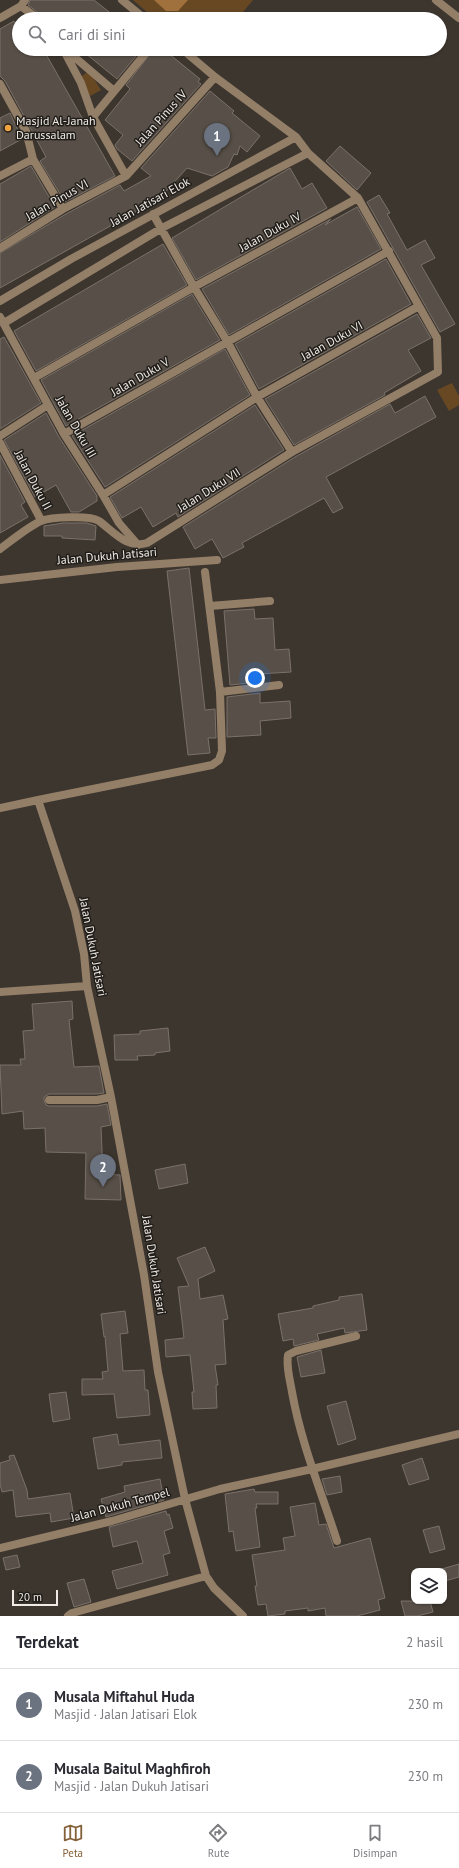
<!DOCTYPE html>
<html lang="id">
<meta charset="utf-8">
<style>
body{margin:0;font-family:"PT Sans",sans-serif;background:#f2f2f3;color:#2b2b33}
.controls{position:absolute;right:12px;bottom:12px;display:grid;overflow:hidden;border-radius:8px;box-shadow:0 1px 3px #0004}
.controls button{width:36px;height:36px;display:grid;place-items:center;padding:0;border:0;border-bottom:1px solid #e1e1e2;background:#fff;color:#2b2b33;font:20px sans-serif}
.scale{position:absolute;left:12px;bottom:10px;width:46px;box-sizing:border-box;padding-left:4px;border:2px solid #efeae5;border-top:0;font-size:11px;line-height:14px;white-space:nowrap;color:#efeae5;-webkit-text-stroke:3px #211e1a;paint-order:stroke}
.you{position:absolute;left:255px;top:678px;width:14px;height:14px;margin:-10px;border:3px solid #fff;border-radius:50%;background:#1a73e8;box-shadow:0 0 0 6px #1a73e833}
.badge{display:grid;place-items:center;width:26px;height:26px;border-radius:50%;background:#85613a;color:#fff;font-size:13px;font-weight:700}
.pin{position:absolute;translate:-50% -33px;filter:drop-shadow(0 1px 2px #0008)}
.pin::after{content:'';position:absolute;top:21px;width:14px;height:12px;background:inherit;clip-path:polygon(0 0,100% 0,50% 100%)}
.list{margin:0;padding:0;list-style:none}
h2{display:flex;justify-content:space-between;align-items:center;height:52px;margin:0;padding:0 16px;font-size:17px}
h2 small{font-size:13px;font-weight:400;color:#7c7c81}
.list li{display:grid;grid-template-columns:26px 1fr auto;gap:12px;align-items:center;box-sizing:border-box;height:72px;padding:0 16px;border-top:1px solid #e1e1e2}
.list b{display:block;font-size:15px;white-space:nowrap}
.list p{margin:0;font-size:13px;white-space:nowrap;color:#7c7c81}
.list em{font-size:13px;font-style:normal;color:#7c7c81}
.icon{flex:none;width:22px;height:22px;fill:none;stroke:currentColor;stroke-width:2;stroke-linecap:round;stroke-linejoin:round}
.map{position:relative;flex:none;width:459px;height:1616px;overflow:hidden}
.search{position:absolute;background:#fff;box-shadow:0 1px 3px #0004;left:12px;right:12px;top:12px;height:44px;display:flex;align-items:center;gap:10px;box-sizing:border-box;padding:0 14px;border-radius:22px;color:#7c7c81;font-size:15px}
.sheet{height:196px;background:#fff}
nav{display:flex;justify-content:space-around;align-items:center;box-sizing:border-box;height:56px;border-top:1px solid #e1e1e2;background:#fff;font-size:11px;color:#7c7c81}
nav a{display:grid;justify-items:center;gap:2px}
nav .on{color:#85613a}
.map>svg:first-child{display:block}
.green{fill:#684823}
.water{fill:#a0713c}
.building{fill:#585048;stroke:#7a7169}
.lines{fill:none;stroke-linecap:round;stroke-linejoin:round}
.street{stroke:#937e68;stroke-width:8}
.poi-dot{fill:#f3a442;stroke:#211e1a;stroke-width:1.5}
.labels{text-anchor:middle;stroke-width:3;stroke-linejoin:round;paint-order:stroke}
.street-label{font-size:12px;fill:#efeae5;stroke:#211e1a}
.poi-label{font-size:12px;fill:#efeae5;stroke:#211e1a;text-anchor:start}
</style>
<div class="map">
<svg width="459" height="1616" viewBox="0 0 459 1616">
<rect width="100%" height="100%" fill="#3d362e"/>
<!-- green -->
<path class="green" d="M133,0h120l-16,19h-82z
M89,71l12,19 -11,6 -11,-18z
M452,383l7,13v9l-10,6 -12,-21z"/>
<!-- water -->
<path class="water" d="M154,0h34l-10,11h-12z"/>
<!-- building -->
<path class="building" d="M30,0h64l24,19h-72l-18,-14z
M14,21l5,8v20h24l72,127 -50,26 -25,-41 6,-4 -41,-76 -5,-5v-47z
M80,49h62l-25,30z
M154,49h9l37,30 -2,3 3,2 -69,77 -15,-12 -2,-4 8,-10 -18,-15 25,-31 -4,-4z
M210,91l24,20 -2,2 28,23 -13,16 -7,-6 -3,9 -3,-1 -6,13 -16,9 -25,-8 -27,30 -160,90v-35l66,-39 54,-29 4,6 27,-15 -10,-8z
M10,113l12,26 -22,12v-33z
M340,146l31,27 -14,17 -31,-29z
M31,166l24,41 -55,35v-58z
M290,168l12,21 10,-6 15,25 -131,72 -24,-42z
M379,195l11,18 -3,1 20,36 18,-10 10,18 -14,7 34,59 -15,8 -73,-130z
M357,207l24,42 -152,86 -27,-46 129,-70 -6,6z
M163,244l24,41 -151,86 -22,-40z
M386,259l25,45 -152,85 -24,-45z
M192,294l28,46 -154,86 -25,-46z
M417,314l14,24 -23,12 13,21 -37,22 1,2 -91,50 -29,-46z
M4,337l37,66 -41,26v-90z
M225,349l25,46 -145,92 -33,-51z
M425,396l11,21 -110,60 17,31 -10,5 -9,-15 -82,45 2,4 -21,11 -11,-19 -17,10 -12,-22 112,-70 95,-53 5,9z
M255,405l29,45 -106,67 -2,-4 -23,14 -12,-20 -19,11 -12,-21z
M46,413l13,24 38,59v5l-18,11h-8l-15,-27 -21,12 -31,-57z
M0,455l25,47 -4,3 7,12 -28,16z
M63,523h24l9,3 -1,14 -33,-2v-2h-18v-10z
M189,568l16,142 10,-1 1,29h-8l2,15 -22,2 -21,-184z
M254,609l1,10 18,-1 2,32 14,-1 2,23 -33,2 1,8 -29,3 -6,-74z
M260,693v10l30,-2 1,17 -31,3 1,14 -34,2v-40z
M72,1001l1,18 -4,1 5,47 25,-1 5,27 -8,1h-47l-5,3v3l2,5 3,1h48l10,-2 4,21 -10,2 2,47 17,1 1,25 -36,-1 1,-46 -40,-1 -1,-24 -21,1 -1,-18 -21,3 -2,-49h21l-1,-6h5l-2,-28 11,-1 -2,-26z
M168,1028l2,23 -15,2v2l-18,1 1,4h-23l-1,-25 26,-1v-3z
M185,1164l3,19 -29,6 -4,-19z
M205,1247l10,24 -17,8 2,20 23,-4 5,24 -5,1 3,44 -11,1 3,20h-2l1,23 -24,1 -1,-17h2l-4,-37 -24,2 -1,-17 19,-2 -6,-51 11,-1 -12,-28z
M362,1294l5,36 -22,3 -1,-5 -27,6 2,6 -25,6 -1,-7 -10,2 -5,-27 35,-6v-2l26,-6v-3z
M125,1311l3,22 -8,1 3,37 21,-1 1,20h3l2,25 -33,3 -3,-24 -32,1v-16h21l-1,-7 6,-1 -3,-35 -1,1 -3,-23z
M321,1350l4,23 -24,4 -4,-20z
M66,1392l4,27 -17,3 -4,-28z
M346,1401l10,38 -18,6 -11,-39z
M117,1434l2,11 41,-5 2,18 -40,4v3l-24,4 -5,-31z
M14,1455l13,35 1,9 42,-6 4,25 -23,4 -1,-9 -34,4 -3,-27 -11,2 -2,-8v-21l10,-3 -1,-4z
M422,1458l7,21 -20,6 -7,-20z
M340,1476l2,16 -15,3 -5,-16z
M160,1479l4,21 -58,17 -5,-18 24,-7 -1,-6z
M254,1489l1,3h23v12h-22l1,4h-2l5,39 -24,4 -3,-20 -4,1 -4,-38z
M315,1503l4,22 7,-1 8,24 36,-10 15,60 -7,2 2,10 -23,6h-31l-1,-8 -17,3v-3l-23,3v3l-17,2 -2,-12 -8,1 -3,-19h2l-5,-31 33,-5 -2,-12 12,-2 -5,-29z
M166,1511l1,4 2,-1 4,14 -9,3 6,22 -7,2 5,20 -51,14 -5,-18 31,-8 -6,-22 -24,6 -4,-20z
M439,1526l6,23 -15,4 -7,-23z
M17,1555l3,12 -14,3 -3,-12z
M459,1564v13l-14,4 -1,-10 -2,-2z
M84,1579l7,23 -17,5 -7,-24z
M401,1601h29l3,11 -16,4h-12z"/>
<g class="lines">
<!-- street -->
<path class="street" d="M122,0l23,19
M436,0l23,18
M21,6l17,13
M0,18l21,-12 4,-6
M63,49l18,34 12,34 33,59
M65,49l48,41
M182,49l33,28 81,60
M0,84l26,47 7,28
M93,117l56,-68
M0,176l33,-17 30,50
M153,214l41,73 33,54 30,56 35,55
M0,248l63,-39 63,-33 89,-99
M0,301l71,-42 225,-122 12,16 50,45 79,140 1,34 -146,80 -145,91c-20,6 -33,-11 -48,-22 -9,-6 -48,-4 -58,0 -12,5 -30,20 -41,28
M0,317l64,117 39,61 16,28 19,22
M4,323l158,-95 146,-75
M34,378l160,-91 164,-89
M64,434l325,-183
M0,436l48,-31
M0,443l41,77
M103,495l154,-98 162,-91
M0,580l117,-13 100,-7
M210,606l60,-5
M220,692l59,-7
M38,800l174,-35 7,-5 3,-9 -2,-59 -15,-120
M0,808l38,-8 37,111 9,43 3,32 24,111 33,178 14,97 27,127 21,77 8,12 29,28
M0,992l87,-6
M49,1100h48l14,-3
M337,1541c-16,-50 -36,-98 -45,-149 -2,-13 -6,-24 -4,-37l8,-4 60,-15
M0,1548l112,-27 108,-32 92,-20 147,-35
M68,1616l4,-3 134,-37"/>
</g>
<!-- markers -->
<circle class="poi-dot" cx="8" cy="128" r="4"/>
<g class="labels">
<!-- street labels -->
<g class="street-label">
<text transform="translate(161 118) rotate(-48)" y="4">Jalan Pinus IV</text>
<text transform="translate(57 200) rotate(-30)" y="4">Jalan Pinus VI</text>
<text transform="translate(150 202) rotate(-29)" y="4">Jalan Jatisari Elok</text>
<text transform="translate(270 232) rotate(-29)" y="4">Jalan Duku IV</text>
<text transform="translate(332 341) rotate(-29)" y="4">Jalan Duku VI</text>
<text transform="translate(140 377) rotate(-30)" y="4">Jalan Duku V</text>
<text transform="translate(76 427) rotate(60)" y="4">Jalan Duku III</text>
<text transform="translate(33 480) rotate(62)" y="4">Jalan Duku II</text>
<text transform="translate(209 490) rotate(-32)" y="4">Jalan Duku VII</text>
<text transform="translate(107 556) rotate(-5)" y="4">Jalan Dukuh Jatisari</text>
<text transform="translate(93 947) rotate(79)" y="4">Jalan Dukuh Jatisari</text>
<text transform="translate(154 1265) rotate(81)" y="4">Jalan Dukuh Jatisari</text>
<text transform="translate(120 1505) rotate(-15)" y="4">Jalan Dukuh Tempel</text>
</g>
<!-- poi labels -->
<g class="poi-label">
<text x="16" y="125">Masjid Al-Janah<tspan x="16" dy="14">Darussalam</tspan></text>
</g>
</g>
</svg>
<div class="controls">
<button><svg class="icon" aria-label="layers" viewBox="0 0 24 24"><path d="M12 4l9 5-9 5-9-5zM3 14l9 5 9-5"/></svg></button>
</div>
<div class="scale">20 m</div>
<div class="you"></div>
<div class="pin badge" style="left:217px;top:156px;background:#6b7280">1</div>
<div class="pin badge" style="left:103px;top:1187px;background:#6b7280">2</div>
<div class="search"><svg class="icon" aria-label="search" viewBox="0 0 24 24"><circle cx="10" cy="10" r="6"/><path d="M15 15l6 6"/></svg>Cari di sini</div>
</div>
<section class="sheet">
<h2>Terdekat<small>2 hasil</small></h2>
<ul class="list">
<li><span class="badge" style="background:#6b7280">1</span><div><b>Musala Miftahul Huda</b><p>Masjid · Jalan Jatisari Elok</p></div><em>230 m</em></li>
<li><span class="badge" style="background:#6b7280">2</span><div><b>Musala Baitul Maghfiroh</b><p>Masjid · Jalan Dukuh Jatisari</p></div><em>230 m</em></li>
</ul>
</section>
<nav>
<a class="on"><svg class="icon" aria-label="map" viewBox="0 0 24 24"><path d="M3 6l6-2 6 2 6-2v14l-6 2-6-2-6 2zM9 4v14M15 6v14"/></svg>Peta</a>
<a><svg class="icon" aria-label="directions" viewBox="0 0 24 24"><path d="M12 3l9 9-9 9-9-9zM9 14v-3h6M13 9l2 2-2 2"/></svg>Rute</a>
<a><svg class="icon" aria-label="saved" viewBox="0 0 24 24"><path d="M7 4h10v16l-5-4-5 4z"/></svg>Disimpan</a>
</nav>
